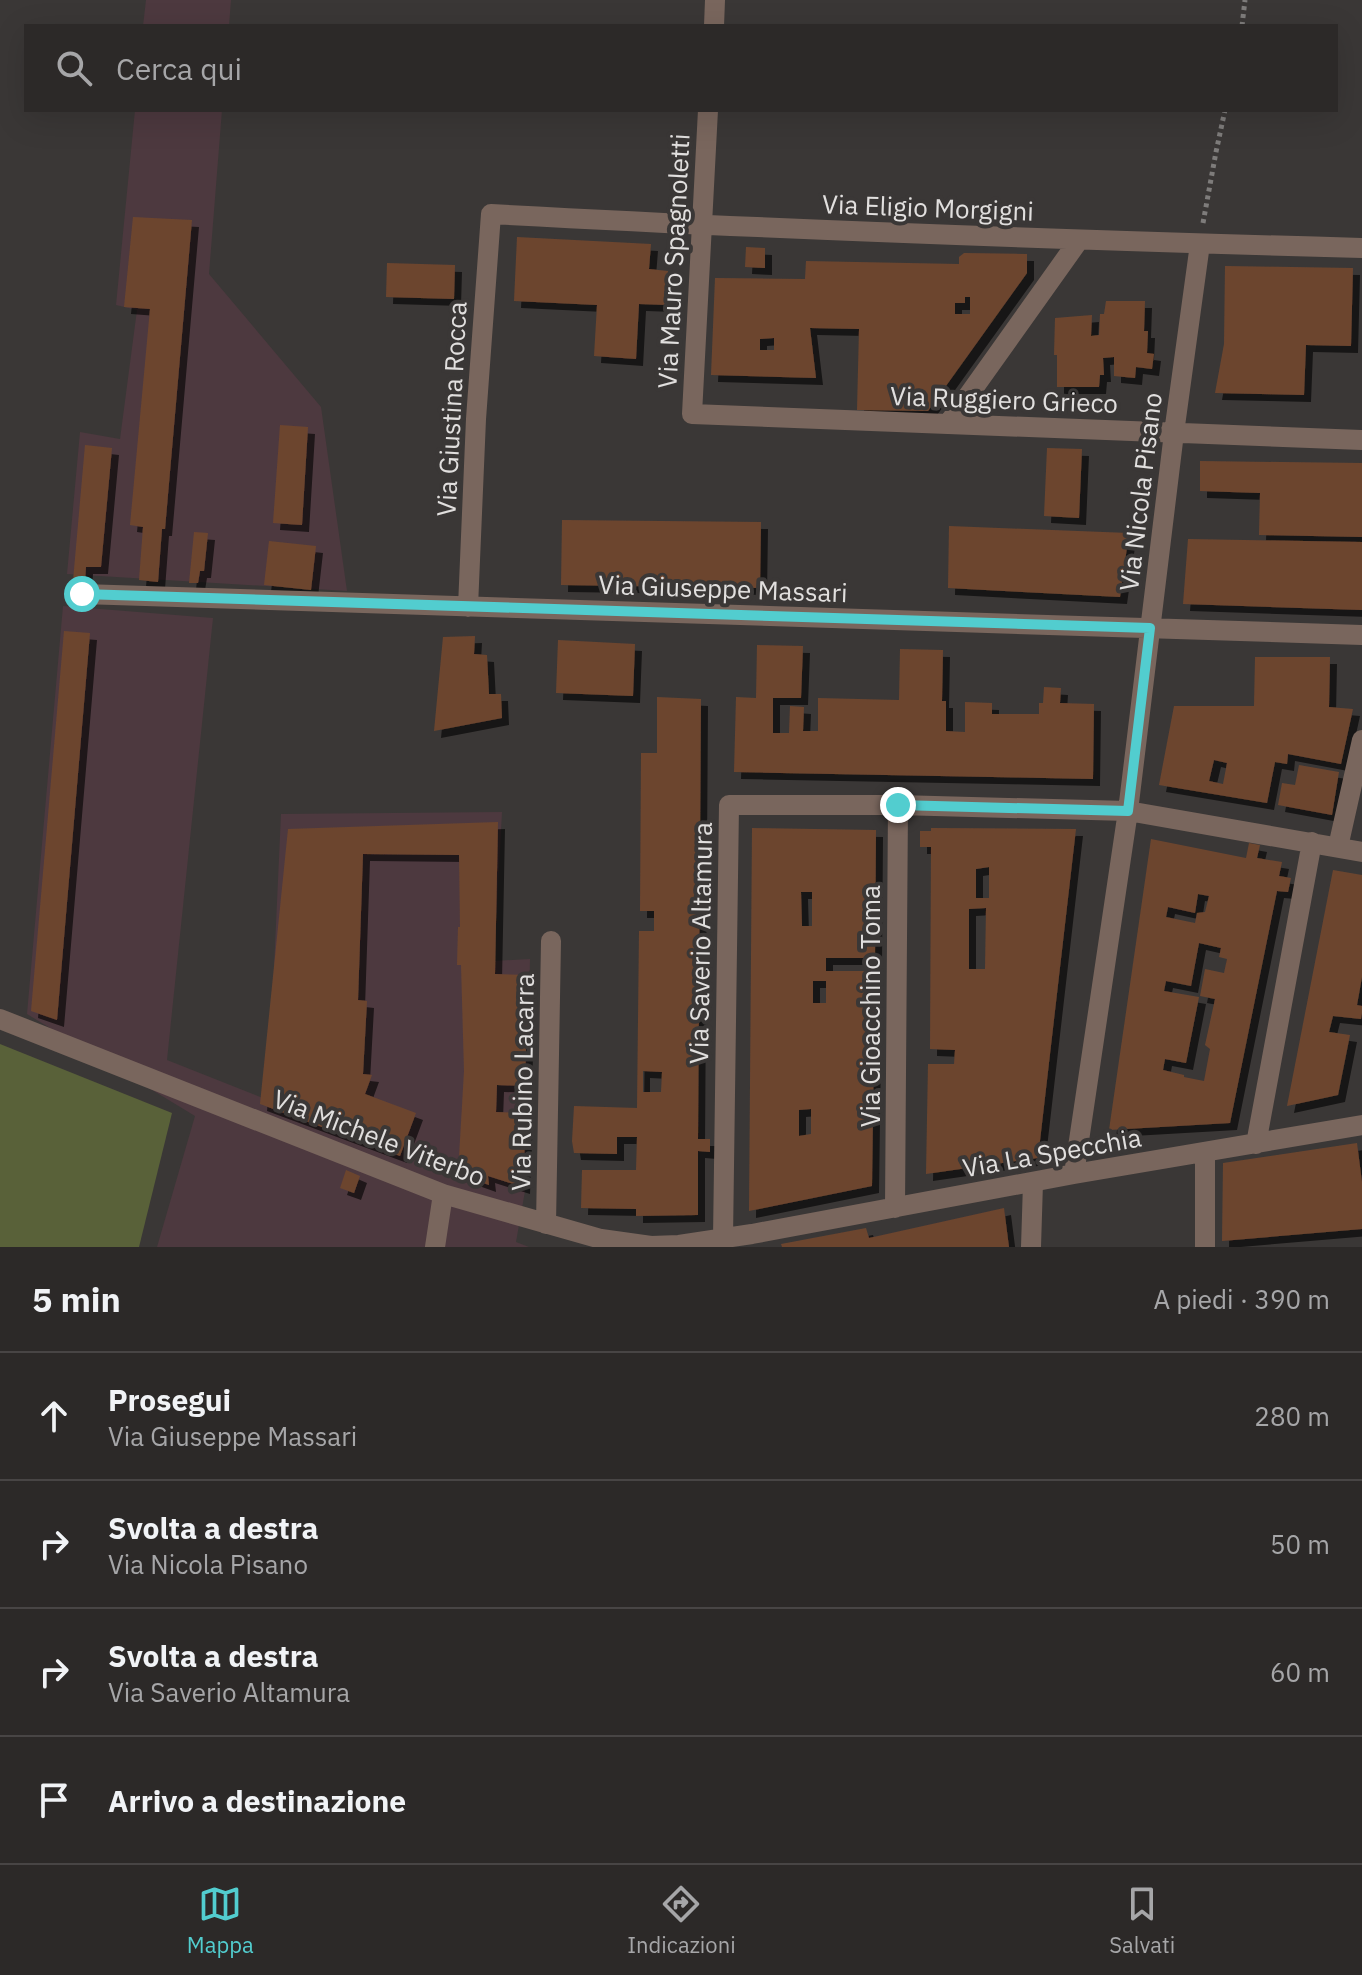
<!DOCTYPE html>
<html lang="it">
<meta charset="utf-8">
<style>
body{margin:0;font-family:"IBM Plex Sans",sans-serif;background:#383534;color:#f1f3f6}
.stop{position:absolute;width:24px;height:24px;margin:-18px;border:6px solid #52cdcf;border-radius:50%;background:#fff}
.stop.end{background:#52cdcf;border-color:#fff;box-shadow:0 2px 8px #0008}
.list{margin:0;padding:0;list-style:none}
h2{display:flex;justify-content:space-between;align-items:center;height:104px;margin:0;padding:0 32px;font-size:34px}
h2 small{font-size:26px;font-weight:400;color:#a6a6a8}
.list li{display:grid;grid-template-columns:52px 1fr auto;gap:24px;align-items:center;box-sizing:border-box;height:128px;padding:0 32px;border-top:2px solid #484545}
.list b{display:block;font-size:30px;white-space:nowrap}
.list p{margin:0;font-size:26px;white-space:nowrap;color:#a6a6a8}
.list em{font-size:26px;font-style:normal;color:#a6a6a8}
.icon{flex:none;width:44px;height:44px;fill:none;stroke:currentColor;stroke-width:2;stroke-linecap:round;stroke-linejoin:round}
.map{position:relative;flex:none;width:1362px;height:1247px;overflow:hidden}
.search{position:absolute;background:#2c2928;box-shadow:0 8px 32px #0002;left:24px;right:24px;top:24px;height:88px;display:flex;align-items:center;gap:20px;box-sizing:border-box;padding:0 28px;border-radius:0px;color:#a6a6a8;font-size:30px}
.sheet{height:616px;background:#2c2928}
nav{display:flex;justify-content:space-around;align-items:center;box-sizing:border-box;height:112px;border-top:2px solid #484545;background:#2c2928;font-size:22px;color:#a6a6a8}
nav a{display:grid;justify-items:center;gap:4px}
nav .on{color:#52cdcf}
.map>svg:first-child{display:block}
.industrial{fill:#4d393f}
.green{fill:#596139}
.building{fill:#6c452f;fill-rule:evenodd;filter:url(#shadow)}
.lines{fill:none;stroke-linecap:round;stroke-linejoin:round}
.path{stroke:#7e7c7b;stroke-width:5;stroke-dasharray:4 4;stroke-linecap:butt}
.minor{stroke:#79665d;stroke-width:20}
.route{stroke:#52cdcf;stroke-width:10}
.labels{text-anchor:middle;stroke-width:8;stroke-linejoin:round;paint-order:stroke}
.street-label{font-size:26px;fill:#e1dfde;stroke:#3a3736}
</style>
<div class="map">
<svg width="1362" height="1247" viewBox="0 0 1362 1247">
<defs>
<filter id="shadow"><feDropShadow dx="7" dy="7" stdDeviation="0" flood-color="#0009"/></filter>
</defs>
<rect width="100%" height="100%" fill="#3a3736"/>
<!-- industrial -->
<path class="industrial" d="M146,0h85l-2,26h-86z
M135,110h87l-13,164 112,133 26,184 -280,-17 13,-142 40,7 17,-129 -21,-5z
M63,606l150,12 -46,442 101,40 13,-286 221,-2 -8,149 36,-2 -5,232 -9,51 13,5h-372l38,-131 -168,-102z"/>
<!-- green -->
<path class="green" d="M0,1044l172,69 -33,134h-139z"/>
<!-- building -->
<path class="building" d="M133,217l59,3 -27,309h-3l-4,53 -19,-2 4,-53 -13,-2 20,-216 -26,-2z
M517,237l134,7 -2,25 19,2 -1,34 -28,-1 -3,55 -42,-3 3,-51 -83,-4z
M746,247l19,1v20l-20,-1z
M964,253l63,1v19l-99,138 -71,-1 2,-81 -49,-1 6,50 -105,-3 4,-97 90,1 1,-18 153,3v-7zM965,297h5v17h-15v-11h10zM774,338v12h-14v-11z
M387,263l68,2 -1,34 -68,-2z
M1225,266l128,2 -2,78 -45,-1 -2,50 -89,-2 9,-49z
M1106,301h39l-1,30h4l-1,22 7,1 -2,15 -16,-2 -1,11 -21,-2v-19l-11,1 1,17h-4l-1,12h-42v-32h-3l1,-37 37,-3 -1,21 8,-1 1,-21h4z
M280,425l28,2 -6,98 -29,-2z
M85,445l27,3 -11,119h-15l-1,14h-12z
M1047,448l35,1 -3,69 -35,-2z
M1200,461l162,2v74l-103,-2 1,-42 -60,-2z
M562,520l199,2 -1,66 -199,-3z
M949,526l180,7 -9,64 -172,-9z
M194,532l14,1 -4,38h-4l-2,12h-9z
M1188,539l174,3v68l-179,-6z
M269,541l47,5 -5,44 -47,-5z
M64,631l26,2 -33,387 -26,-9z
M475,636l-1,18 13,1 2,39h12l1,24 -68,13 9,-94z
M558,640l77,4 -2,52 -77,-3z
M757,645l46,1 -2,52h-28v35h16l1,-27 14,1 -1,24h15v-33l81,2 1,-51 43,1 -1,51h4v30l19,1v-30l27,1v11h47v-11h4l1,-16 17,1 -1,15 34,1 -1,75 -359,-7 2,-75 20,1z
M1255,657h75l-1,50 24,2 -12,55 -53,-10 -1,10 -12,-2 -8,41 -108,-18 15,-79h80zM1214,760l13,3 -4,21 -14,-3z
M657,697l44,2 -3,440h12v13l-12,-1v64l-62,1v-7l-55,-1 1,-38h54l1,-33h-20v17l-43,-1 -2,-12 2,-35 63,2 2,-177h15v-20h-14l1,-158h16zM643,1071l19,1 -1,20h-18z
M1299,765l40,7 -7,43 -54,-10 4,-22 13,2z
M498,822l-3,152 33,1 -3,111 -28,-1 -1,27 30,1 -3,74 -35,-11 1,9 -31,-11 6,-103 -3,-106h-4l1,-38h2l-1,-72 -96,-1 -5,146 9,1 -4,73 9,1 -7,19 51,19 -16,43 -140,-52 28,-275z
M752,828l124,2 -1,128h-49v13h49l-3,215 -123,25zM801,892h11v34h-10zM813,981h13v22h-13zM811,1109v25l-12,2v-26z
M931,828l145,1 -38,329 -112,16 2,-110h26l1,-14 -25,-1 1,-202h-11v-16h11zM989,867v31h-13v-29zM986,908l-1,61h-16v-60z
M1151,839l95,19 3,-15 11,2 -3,13 25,4 -3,14 12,2 -3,14 -11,-1 -47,232 -121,7zM1198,894l11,2 -4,16 -8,1 -2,10 -29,-6 2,-10 27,6zM1199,943l22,5 -2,9 8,2 -3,14 -19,-4 -5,27 15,3 -10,46 5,4 -6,32 -20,-4v-2l-21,-5 2,-11 21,4 13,-66 -35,-6 2,-10 25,5z
M1333,870l29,5v102l-5,28 5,1v7l-1,6 -28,-3 -4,16 21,3 -12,60 -51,11z
M1357,1143l5,39v47l-140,12 1,-78z
M346,1170l14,6 -6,17 -14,-5z
M1004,1208l5,39h-227l-1,-3 85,-16 3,10z"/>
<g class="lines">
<!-- path -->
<path class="path" d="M1242,26l3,-26
M1203,223l13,-71 9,-42"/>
<!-- minor -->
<path class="minor" d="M714,26l1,-26
M708,110l-16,304 670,26
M948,424l131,-184
M82,594l1280,41
M468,607l8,-188 15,-205c290,16 581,26 871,34
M1338,847l24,-107
M0,1019l443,175 158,45 50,7 28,-1 73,-11 322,-60 288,-49
M1256,1144l56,-302
M1074,1174l54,-363 46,-378 26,-189
M895,1208l3,-403
M546,1224l5,-283
M723,1238l6,-433h169l230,6 234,41
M435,1247l8,-53
M1031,1247l2,-64
M1205,1247v-95"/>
</g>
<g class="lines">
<!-- route -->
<path class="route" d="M82,594l1068,34 -22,183 -230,-6"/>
</g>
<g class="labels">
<!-- street labels -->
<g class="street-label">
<text transform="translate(928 208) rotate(2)" y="9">Via Eligio Morgigni</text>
<text transform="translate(674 261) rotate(-87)" y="9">Via Mauro Spagnoletti</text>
<text transform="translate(1004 400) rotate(2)" y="9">Via Ruggiero Grieco</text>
<text transform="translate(452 409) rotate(-87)" y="9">Via Giustina Rocca</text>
<text transform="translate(1141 492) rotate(-83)" y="9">Via Nicola Pisano</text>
<text transform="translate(723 589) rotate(2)" y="9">Via Giuseppe Massari</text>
<text transform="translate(701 943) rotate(-89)" y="9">Via Saverio Altamura</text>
<text transform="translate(871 1006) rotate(-90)" y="9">Via Gioacchino Toma</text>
<text transform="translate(523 1082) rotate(-89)" y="9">Via Rubino Lacarra</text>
<text transform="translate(379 1138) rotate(21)" y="9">Via Michele Viterbo</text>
<text transform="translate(1052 1153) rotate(-10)" y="9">Via La Specchia</text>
</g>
</g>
</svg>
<div class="stop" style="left:82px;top:594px"></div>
<div class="stop end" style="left:898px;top:805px"></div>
<div class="search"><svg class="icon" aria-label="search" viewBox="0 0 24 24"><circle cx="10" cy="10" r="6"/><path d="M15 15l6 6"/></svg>Cerca qui</div>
</div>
<section class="sheet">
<h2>5 min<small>A piedi · 390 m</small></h2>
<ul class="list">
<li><svg class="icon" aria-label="ahead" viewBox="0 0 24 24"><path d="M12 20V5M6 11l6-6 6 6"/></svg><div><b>Prosegui</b><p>Via Giuseppe Massari</p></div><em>280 m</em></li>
<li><svg class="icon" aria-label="right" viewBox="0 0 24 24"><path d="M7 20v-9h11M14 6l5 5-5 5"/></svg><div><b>Svolta a destra</b><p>Via Nicola Pisano</p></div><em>50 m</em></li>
<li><svg class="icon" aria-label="right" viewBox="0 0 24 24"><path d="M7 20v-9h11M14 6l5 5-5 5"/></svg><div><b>Svolta a destra</b><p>Via Saverio Altamura</p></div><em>60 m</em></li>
<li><svg class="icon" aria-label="arrive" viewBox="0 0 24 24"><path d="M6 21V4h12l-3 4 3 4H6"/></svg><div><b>Arrivo a destinazione</b></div></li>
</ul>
</section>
<nav>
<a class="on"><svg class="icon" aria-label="map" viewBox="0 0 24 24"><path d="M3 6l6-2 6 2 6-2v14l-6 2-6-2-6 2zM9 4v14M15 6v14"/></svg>Mappa</a>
<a><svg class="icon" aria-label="directions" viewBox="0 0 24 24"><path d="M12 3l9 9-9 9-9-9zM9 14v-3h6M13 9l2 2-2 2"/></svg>Indicazioni</a>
<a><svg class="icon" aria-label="saved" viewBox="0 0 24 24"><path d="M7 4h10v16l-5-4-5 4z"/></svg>Salvati</a>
</nav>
